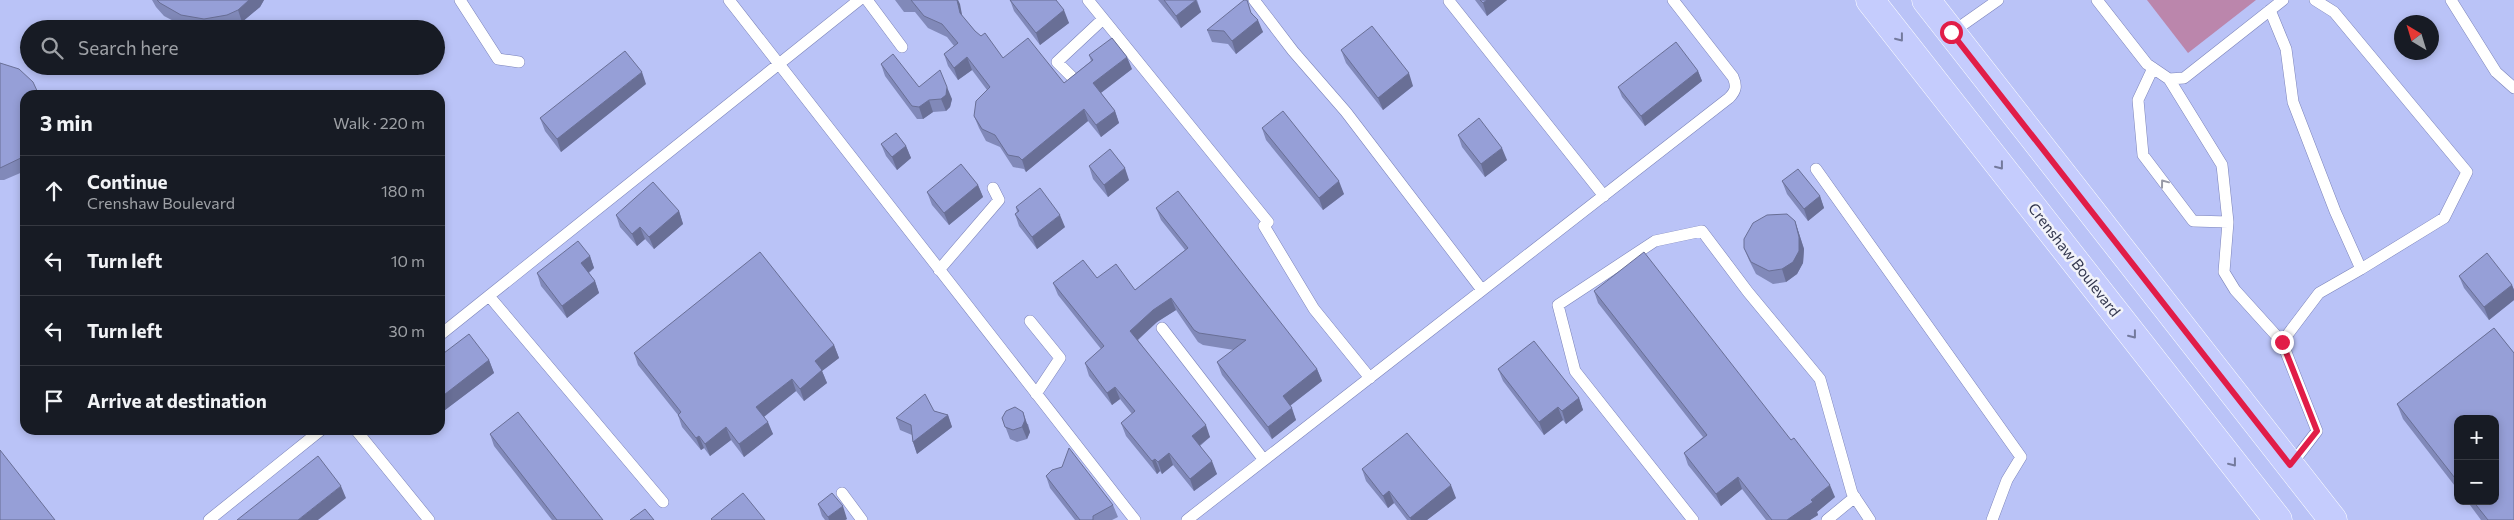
<!DOCTYPE html>
<meta charset="utf-8">
<style>
body{margin:0;font-family:Commissioner,sans-serif;background:#242831;color:#f1f3f6}
.controls{position:absolute;right:15px;bottom:15px;display:grid;overflow:hidden;border-radius:10px;box-shadow:0 2px 8px #0003}
.controls button{width:45px;height:45px;display:grid;place-items:center;padding:0;border:0;border-bottom:1px solid #363941;background:#171b24;color:#f1f3f6;font:25px sans-serif}
.compass{position:absolute;left:2394px;top:15px;width:45px;height:45px;border-radius:50%;background:#171b24;box-shadow:0 2px 8px #0003;rotate:322deg}
.stop{position:absolute;width:15px;height:15px;margin:-11px;border:4px solid #e11d48;border-radius:50%;background:#fff}
.stop.end{background:#e11d48;border-color:#fff;box-shadow:0 1px 5px #0008}
.list{margin:0;padding:0;list-style:none}
h2{display:flex;justify-content:space-between;align-items:center;height:65px;margin:0;padding:0 20px;font-size:21px}
h2 small{font-size:16px;font-weight:400;color:#9ea1a6}
.list li{display:grid;grid-template-columns:32px 1fr auto;gap:15px;align-items:center;box-sizing:border-box;height:70px;padding:0 20px;border-top:1px solid #363941}
.list b{display:block;font-size:19px;white-space:nowrap}
.list p{margin:0;font-size:16px;white-space:nowrap;color:#9ea1a6}
.list em{font-size:16px;font-style:normal;color:#9ea1a6}
.icon{flex:none;width:28px;height:28px;fill:none;stroke:currentColor;stroke-width:2;stroke-linecap:round;stroke-linejoin:round}
.map{position:relative;flex:none;width:2514px;height:520px;overflow:hidden}
.search{position:absolute;background:#171b24;box-shadow:0 2px 8px #0003;left:20px;top:20px;width:425px;height:55px;display:flex;align-items:center;gap:12px;box-sizing:border-box;padding:0 18px;border-radius:28px;color:#9ea1a6;font-size:19px}
.panel{position:absolute;background:#171b24;box-shadow:0 2px 8px #0003;left:20px;top:90px;width:425px;height:345px;border-radius:15px}
.map>svg:first-child{display:block}
.built{fill:#bac3f7;fill-rule:evenodd}
.water{fill:#bb86ac}
.lines{fill:none;stroke-linecap:round;stroke-linejoin:round}
.service-casing{stroke:#7b83ba;stroke-width:12}
.primary-casing{stroke:#fff;stroke-width:29}
.service{stroke:#fff;stroke-width:11}
.primary{stroke:#c5ccfd;stroke-width:28}
.wall{fill:#8189b9}
.shaded-wall{fill:#696f96}
.building{fill:#969fd7;stroke:#696f96}
.oneway{stroke:#747a9d}
.oneway2{stroke:#989aa6}
.route{stroke:#e11d48;stroke-width:6}
.labels{text-anchor:middle;stroke-width:5;stroke-linejoin:round;paint-order:stroke}
.street-label{font-size:15px;fill:#32364e;stroke:#f2f3f9}
</style>
<div class="map">
<svg width="2514" height="520" viewBox="0 0 2514 520">
<rect width="100%" height="100%" fill="#c7d0ff"/>
<!-- built -->
<path class="built" d="M0,0h2514v520h-2514zM2402,22h30v30h-30zM29,29h407v37h-407zM25,95h415v335h-415zM2458,419h37v82h-37z"/>
<!-- water -->
<path class="water" d="M2147,0h109l-68,53z"/>
<g class="lines">
<!-- service casing -->
<g class="service-casing">
<path id="service" d="M460,0l38,59 21,3
M729,0l406,520
M867,0l35,47
M1088,0l180,222 -4,4 50,83 56,69
M1254,0l39,51 53,61 136,178
M2097,0l50,64 22,15 15,-1 99,-78
M2451,0l45,72 18,16
M1449,1l155,195
M2270,10l16,39 7,53 42,109 26,58 83,-51 23,-46 -133,-160 -19,-12
M1951,33l47,-33
M2153,68l-15,32 5,55 50,66 35,1
M1073,78l-16,-16 46,-43
M2169,79l53,86 6,57 -4,50 11,18 47,52 35,89 -26,34
M1816,169l205,288 -14,23 -15,40
M939,270l60,-70 -6,-12
M489,296l174,206
M1030,321l30,37 -24,36
M1162,328l102,132
M440,335l419,-335
M2282,342l37,-49 42,-24
M356,430l73,90
M842,493l20,27
M209,520l112,-90
M1187,520l542,-422c7,-7 8,-12 4,-21l-60,-77
M1693,520l-118,-149 -17,-66 97,-64 47,-10 46,61 72,87 32,114 18,27
M1827,520l28,-23"/>
</g>
<!-- primary casing -->
<g class="primary-casing">
<path id="primary" d="M1870,0l408,520
M1926,0l407,520"/>
</g>
<!-- service -->
<use href="#service" class="service"/>
<!-- primary -->
<use href="#primary" class="primary"/>
</g>
<!-- wall -->
<path class="wall" d="M152,0h112l-4,7 -18,15 -11,5 -10,2h-27l-9,-2 -21,-11 -8,-9z
M895,0h63l4,16 13,15 28,27 61,25 27,-22 -2,-6 43,14 -31,24 14,18 4,12 -18,14 -13,-16 -62,51 -2,-3 -11,-2 -13,-20 -14,-6 -7,-13 -5,-12 13,-26 -15,-20 -14,10 -10,-14 -4,-12 10,-8 -7,-9 -19,-9 -13,-16h-11z
M1010,0h46l13,23 -29,22 -26,-34z
M1158,0h39l4,12 -20,16z
M1475,0h32l-20,16z
M1252,13l11,19 -27,22 -8,-10 -16,-2 -5,-12z
M1341,50l72,36 -30,24 -37,-47z
M0,63l25,32v76l-21,9h-4z
M881,64l38,23 33,12 -2,8 -4,4 -13,1 -10,7h-6l-32,-43z
M1698,71l4,10 -57,45 -23,-29 -4,-10z
M646,84l-85,68 -16,-21 -5,-13z
M1262,128l82,66 -21,16 -57,-70z
M1458,135l49,25 -22,17 -23,-30z
M881,144l25,2 5,12 -14,12 -11,-14z
M1089,166l40,14 -21,17 -15,-18z
M1782,181l38,15 4,12 -16,13 -21,-27z
M978,185l5,12 -34,28 -17,-20 -5,-13z
M1016,207l49,20 -28,22 -18,-23 -4,-12 2,-2z
M1156,208l161,161 5,12 -32,25 6,14 -24,19 -50,-64 -5,-13 17,-12 -31,-5 -5,-3 -22,-32 -19,12 -19,18 72,97 -10,9 17,28 -23,17 -21,-26 -11,9 -2,-3 -3,3 -31,-38 -5,-13 11,-9 -12,-15 -8,6 -23,-29 -4,-13 16,-14 -43,-54 -5,-12 44,-5 38,12 50,-40 -24,-30z
M679,211l4,13 -29,25 -9,-10 -8,7 -17,-19 -4,-12z
M1795,221l9,28 -1,14 -6,11 -11,8 -13,2 -17,-10 -7,-14 -5,-12z
M590,256l4,12 -5,5 6,8 4,12 -32,25 -26,-32 -4,-13z
M2459,276l53,9 2,5v10l-25,20 -25,-32z
M1594,291l241,206 -18,15 1,3 -8,5h-44l-24,-31 -21,17 -33,-41 -4,-12 19,-16 -105,-134z
M2494,328l20,25v167h-33l-14,-19h28v-82h-37v71l-55,-71 -6,-15z
M834,345l5,13 -17,13 5,12 -23,18 -8,-10 -32,26 9,17 -29,23 -13,-17 -21,16 -6,-8 -3,2 -19,-23 -4,-12 -40,-50 -4,-12z
M440,356l49,4 5,13 -49,37 -5,-6z
M1498,369l81,29 4,12 -17,14 -3,-4 -19,15 -41,-54z
M934,411l14,4 4,12 -35,27 -4,-12 -1,-7 -12,-5 -4,-12z
M1002,418l26,6 2,8 -3,7 -10,3 -7,-3z
M490,434l113,86h-51l-58,-74z
M1062,467l51,38 5,12 -6,3h-37l-25,-32 -4,-12z
M1362,469l94,29 -29,22h-20l-13,-17 -6,5 -22,-27z
M818,504l29,15 -2,1h-20l-3,-4z"/>
<!-- shaded-wall -->
<path class="shaded-wall" d="M249,0h15l-4,7 -18,15 -4,-12z
M957,0h1l2,4 4,21 -4,-12z
M1196,0l5,12 -20,16 -5,-12z
M1487,0h20l-20,16 -4,-13z
M1064,10l5,13 -29,22 -4,-12z
M1258,20l5,12 -27,22 -4,-13z
M967,57l5,13 -14,10 -4,-12z
M1127,57l5,12 -34,26 -5,-12z
M1698,71l4,10 -57,45 -4,-10z
M642,72l4,12 -85,68 -4,-13z
M1409,73l4,13 -30,24 -5,-12z
M947,87l5,12 -2,8 -4,4 -5,-12z
M929,100l4,12 -10,7 -4,-12z
M1084,109l4,12 -62,51 -4,-12z
M1115,111l4,12 -18,14 -5,-12z
M906,146l5,12 -14,12 -5,-13z
M1502,148l5,12 -22,17 -4,-13z
M1125,168l4,12 -21,17 -4,-12z
M1339,181l5,13 -21,16 -4,-12z
M978,185l5,12 -34,28 -5,-12z
M1820,196l4,12 -16,13 -4,-12z
M679,211l4,13 -29,25 -5,-12z
M1060,215l5,12 -28,22 -5,-12z
M1795,221l9,28 -1,14 -6,11 -11,8 -4,-13z
M640,227l5,12 -8,7 -5,-12z
M590,256l4,12 -9,7 -4,-12z
M595,281l4,12 -32,25 -5,-12z
M2512,285l2,5v10l-25,20 -5,-13z
M1171,298l5,12 -19,12 -23,21 -4,-12 23,-21z
M834,345l5,13 -17,13 5,12 -23,18 -4,-12 15,-28z
M489,360l5,13 -49,37 -5,-12z
M1317,369l5,12 -35,27 -4,-12z
M792,379l4,12 -35,28 -5,-12z
M1115,387l5,12 -8,6 -5,-12z
M1579,398l4,12 -17,14 -4,-13z
M1558,407l5,13 -19,15 -5,-13z
M1292,408l4,12 -24,19 -4,-12z
M1023,412l7,20 -3,7 -5,-12z
M948,415l4,12 -35,27 -4,-12z
M768,422l5,12 -29,23 -5,-13z
M1206,425l4,12 -14,11 -4,-12z
M726,427l5,13 -21,16 -5,-12z
M699,436l5,12 -3,2 -5,-12z
M1169,453l4,12 -11,9 -4,-12z
M1155,459l5,12 -3,3 -5,-13z
M1212,461l5,13 -23,17 -4,-12z
M1738,477l4,12 -21,17 -5,-12z
M1451,485l5,13 -29,22h-16l-1,-2z
M1830,485l5,12 -18,15 1,3 -8,5h-23z
M341,486l5,12 -28,22h-20z
M1389,491l5,12 -6,5 -5,-12z
M843,506l4,13 -2,1h-16l-1,-3z"/>
<!-- building -->
<path class="building" d="M157,0h92l-11,10 -11,5 -23,4 -23,-4 -21,-12z
M911,0h46l3,13 15,18 6,5 4,-3 18,25 25,-20 36,45 29,-23 -4,-5 23,-17 15,19 -34,26 22,28 -19,14 -12,-16 -62,51 -3,-3 -11,-2 -13,-20 -13,-6 -8,-13 2,-15 14,-14 -23,-30 -13,11 -10,-14 14,-11 -16,-19 -18,-8z
M1010,0h46l8,10 -28,23z
M1164,0h32l-20,16z
M1244,0h3l4,13 7,7 -26,21 -8,-10 -17,-1z
M1480,0h7l-4,3z
M1372,26l37,47 -31,25 -37,-48z
M1676,42l22,29 -57,45 -23,-29z
M625,51l17,21 -85,67 -17,-21z
M893,54l26,33 21,-17 7,17 -1,8 -5,4 -12,1 -10,7 -7,-1 -31,-42z
M0,63l19,6 14,13 6,13h-14v61l-25,12z
M1283,111l56,70 -20,17 -57,-70z
M1479,118l23,30 -21,16 -23,-29z
M896,133l10,13 -14,11 -11,-13z
M1110,149l15,19 -21,17 -15,-19z
M961,164l17,21 -34,28 -17,-21z
M1798,169l22,27 -16,13 -22,-28z
M653,182l26,29 -30,26 -9,-10 -8,7 -16,-19z
M1040,188l20,27 -28,22 -17,-23 4,-3 -3,-4z
M1178,191l139,178 -34,27 9,12 -24,19 -51,-65 29,-22 -47,-7 -5,-3 -23,-32 -18,12 -23,21 76,94 -14,11 20,25 -22,18 -21,-26 -11,9 -3,-3 -3,2 -31,-38 14,-12 -20,-24 -8,6 -22,-30 19,-17 -51,-63 30,-23 14,18 19,-14 19,26 53,-42 -32,-40z
M1787,214l8,7 4,16v14l-6,11 -11,7 -13,2 -18,-9 -7,-14v-9l9,-16 14,-8z
M578,241l12,15 -9,7 14,18 -33,25 -25,-33z
M760,252l74,93 -19,16 7,9 -22,19 -8,-10 -36,28 12,15 -29,22 -13,-17 -21,17 -6,-8 -3,2 -18,-23 3,-3 -47,-59z
M1644,252l147,188 3,-2 36,47 -19,15 2,2 -26,18h-15l-34,-43 -22,17 -32,-41 23,-18 -113,-144z
M2487,253l25,32 -28,22 -25,-31z
M2494,328l20,25v167h-26l-15,-19h22v-82h-37v63l-61,-78z
M469,334l20,26 -49,38v-42z
M1534,341l45,57 -17,13 -4,-4 -19,15 -41,-53z
M925,394l9,17 14,4 -35,27 -2,-17 -15,-7z
M1015,407l8,5 2,8 -3,7 -9,3 -8,-3 -3,-9 4,-7z
M518,412l85,108h-46l-67,-86z
M1407,433l44,52 -41,33 -21,-27 -6,5 -21,-27z
M1069,448l44,57 -20,11v4h-13l-34,-44 6,-6 10,-3z
M0,450l55,70h-55z
M318,456l23,30 -43,34h-61z
M743,493l22,27h-53l-1,-1z
M832,493l11,13 -15,11 -10,-13z
M645,509l9,11h-24z"/>
<!-- one-way arrows -->
<defs><path id="oneway-chevron" d="M-2-3.5L2.5 0L-2 3.5" fill="none" stroke-width="1.6" stroke-linecap="round" stroke-linejoin="round" transform="scale(1.25)"/></defs>
<g class="oneway">
<use href="#oneway-chevron" transform="translate(1900 38) rotate(52)"/>
<use href="#oneway-chevron" transform="translate(2000 166) rotate(52)"/>
<use href="#oneway-chevron" transform="translate(2133 335) rotate(52)"/>
<use href="#oneway-chevron" transform="translate(2233 463) rotate(52)"/>
</g>
<use class="oneway2" href="#oneway-chevron" transform="translate(2164 183) rotate(-127)"/>
<g class="lines">
<!-- route -->
<path class="route" d="M1951,32l339,433 27,-34 -35,-89"/>
</g>
<g class="labels">
<!-- street labels -->
<g class="street-label">
<text transform="translate(2074 260) rotate(52)" y="5">Crenshaw Boulevard</text>
</g>
</g>
</svg>
<div class="controls">
<button>+</button>
<button>−</button>
</div>
<svg class="compass" viewBox="-18 -18 36 36"><path d="M0-13l5 13h-10z" fill="#e53935"/><path d="M0 13l5-13h-10z" fill="#9ea1a6"/></svg>
<div class="stop" style="left:1951px;top:32px"></div>
<div class="stop end" style="left:2282px;top:342px"></div>
<div class="search"><svg class="icon" aria-label="search" viewBox="0 0 24 24"><circle cx="10" cy="10" r="6"/><path d="M15 15l6 6"/></svg>Search here</div>
<section class="panel">
<h2>3 min<small>Walk · 220 m</small></h2>
<ul class="list">
<li><svg class="icon" aria-label="ahead" viewBox="0 0 24 24"><path d="M12 20V5M6 11l6-6 6 6"/></svg><div><b>Continue</b><p>Crenshaw Boulevard</p></div><em>180 m</em></li>
<li><svg class="icon" aria-label="left" viewBox="0 0 24 24"><path d="M17 20v-9H6M10 6l-5 5 5 5"/></svg><div><b>Turn left</b></div><em>10 m</em></li>
<li><svg class="icon" aria-label="left" viewBox="0 0 24 24"><path d="M17 20v-9H6M10 6l-5 5 5 5"/></svg><div><b>Turn left</b></div><em>30 m</em></li>
<li><svg class="icon" aria-label="arrive" viewBox="0 0 24 24"><path d="M6 21V4h12l-3 4 3 4H6"/></svg><div><b>Arrive at destination</b></div></li>
</ul>
</section>
</div>
